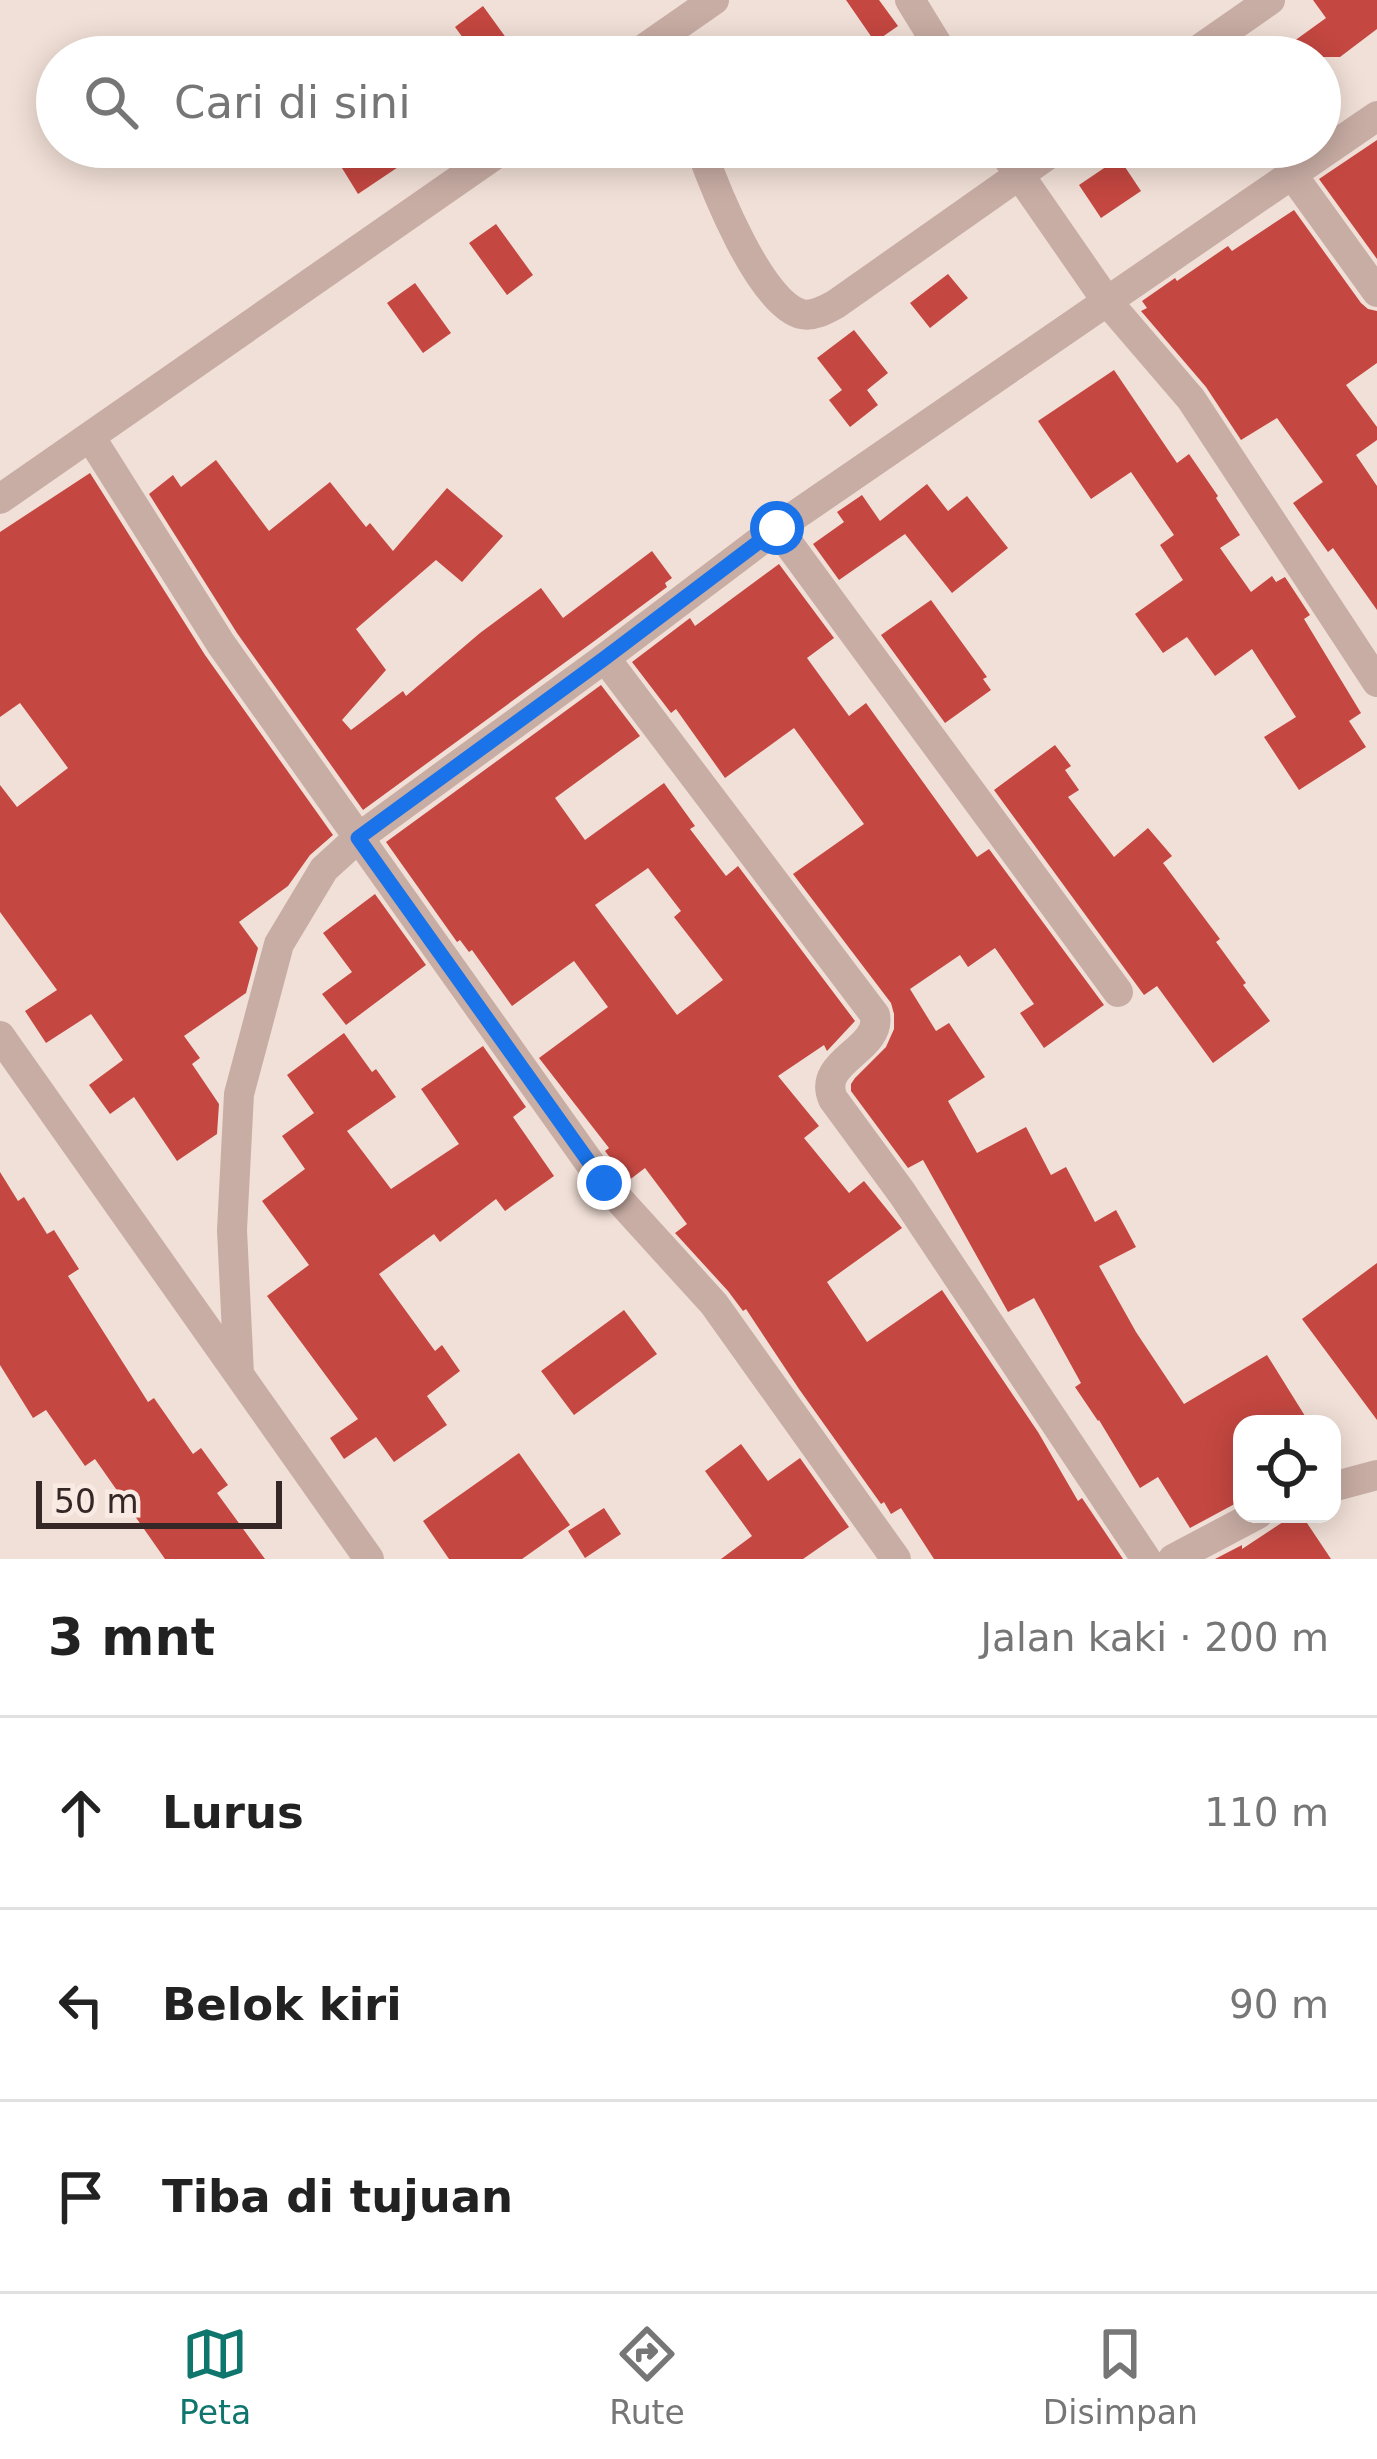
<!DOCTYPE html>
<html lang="id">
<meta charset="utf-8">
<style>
body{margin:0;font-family:"DejaVu Sans",sans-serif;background:#f6f6f6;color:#222}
.controls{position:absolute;right:36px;bottom:36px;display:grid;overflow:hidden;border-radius:24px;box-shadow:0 6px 30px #0003}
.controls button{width:108px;height:108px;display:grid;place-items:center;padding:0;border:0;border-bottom:3px solid #e0e0e0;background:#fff;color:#222;font:60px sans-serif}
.scale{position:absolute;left:36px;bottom:30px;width:246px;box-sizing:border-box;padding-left:12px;border:6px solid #342726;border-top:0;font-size:33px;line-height:42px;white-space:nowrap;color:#342726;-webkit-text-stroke:9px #f9ebe3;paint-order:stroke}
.stop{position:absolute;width:36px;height:36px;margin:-27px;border:9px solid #1a73e8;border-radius:50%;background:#fff}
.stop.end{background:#1a73e8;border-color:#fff;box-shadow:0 3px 12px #0008}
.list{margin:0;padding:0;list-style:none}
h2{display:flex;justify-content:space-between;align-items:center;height:156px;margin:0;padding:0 48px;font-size:51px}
h2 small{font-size:39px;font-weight:400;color:#767676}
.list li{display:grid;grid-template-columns:78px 1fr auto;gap:36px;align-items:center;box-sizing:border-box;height:192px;padding:0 48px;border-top:3px solid #e0e0e0}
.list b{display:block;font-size:45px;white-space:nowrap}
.list em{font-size:39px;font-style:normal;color:#767676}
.icon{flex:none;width:66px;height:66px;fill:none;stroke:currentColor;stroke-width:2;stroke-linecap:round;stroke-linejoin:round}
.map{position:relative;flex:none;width:1377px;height:1559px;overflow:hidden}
.search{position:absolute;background:#fff;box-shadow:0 6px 30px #0003;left:36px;right:36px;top:36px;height:132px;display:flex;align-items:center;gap:30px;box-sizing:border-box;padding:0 42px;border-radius:66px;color:#767676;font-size:45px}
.sheet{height:732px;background:#fff}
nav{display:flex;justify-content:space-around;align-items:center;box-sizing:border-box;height:168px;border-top:3px solid #e0e0e0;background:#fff;font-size:33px;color:#767676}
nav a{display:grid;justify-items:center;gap:6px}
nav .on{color:#0f766e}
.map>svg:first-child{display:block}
.building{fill:#c54741;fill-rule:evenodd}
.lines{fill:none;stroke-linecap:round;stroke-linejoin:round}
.minor{stroke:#c8ada4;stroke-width:30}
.route{stroke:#1a73e8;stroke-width:15}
</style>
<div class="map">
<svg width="1377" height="1559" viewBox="0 0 1377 1559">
<rect width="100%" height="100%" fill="#f1e0d7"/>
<!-- building -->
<path class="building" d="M846,0h33l19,26 -23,16z
M1313,0h64v29l-37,28h-68l54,-39z
M483,6l37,51h-43l-22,-30z
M1377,140v119l-58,-80z
M329,147h99l-70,47z
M1119,158l22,33 -40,27 -22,-33z
M1294,210l67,93 7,6 9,2v52l-31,22 31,42v13l-21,15 21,31v124l-44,-62 -5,4 -35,-49 30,-21 -46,-64 -36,22 -35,-53 -65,-76 6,-3 -5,-7 33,-23 2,3 51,-35 4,5z
M496,224l37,51 -26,20 -38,-52z
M948,274l20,24 -38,30 -20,-25z
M415,283l36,50 -28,20 -36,-50z
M854,330l34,43 -21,17 11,15 -28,22 -21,-27 13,-10 -25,-32z
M1114,370l63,93 12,-9 29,42 -2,2 24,37 -20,13 31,44 21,-16 4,6 9,-5 25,38 -6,4 57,94 -12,8 17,26 -67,43 -35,-53 32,-20 -44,-68 -37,27 -28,-39 -24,16 -28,-39 48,-34 -23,-35 14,-10 -43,-63 -40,27 -53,-78z
M216,460l53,71 61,-49 36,45 4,-4 23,28 54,-63 56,48 -41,46 -26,-22 -80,69 30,41 -44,50 9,10 52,-39 3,5 74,-63 61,-45 22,30 89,-67 20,27 -7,5 2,4 -74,55 -230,168 -126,-177 -88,-139 24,-19 8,12z
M90,473l115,182 128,180 -23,20 -22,31 -49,36 19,26 -12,45 -62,43 16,22 -8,6 27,40 -2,30 -40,27 -43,-64 -24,17 -21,-29 34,-25 -32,-46 -45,29 -21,-32 32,-21 -57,-78v-127l17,22 51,-39 -48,-65 -20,14v-185z
M927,484l21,27 19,-15 41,52 -56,45 -47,-59 -66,46 -26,-36 31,-22 -7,-10 25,-17 18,26z
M779,564l55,74 -27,20 42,58 17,-13 111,154 12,-8 115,156 -60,43 -24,-35 14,-9 -39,-56 -27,19 -8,-12 -50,34 26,42 13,-8 36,54 -37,24 29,52 49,-26 25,48 15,-8 29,55 21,-12 20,37 -37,19 37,66 48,72 83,-49 43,69h-68v76l-52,28 -32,-51 -18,11 -41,-68 -1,1 -23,-34 6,-4 -47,-85 -26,14 -85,-152 -15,8 -57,-77v-7l4,-6 31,-31 8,-18v-15l-3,-11 -98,-129 71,-50 -70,-96 -69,50 -49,-69 -5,4 -39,-51 58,-44 5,8z
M931,600l56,77 -4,2 8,11 -46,33 -64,-88z
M601,685l39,51 -85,62 30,42 79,-57 31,43 -5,3 36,47 12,-10 117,155 -28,30 -3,-6 -46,31 41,50 -15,12 45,55 15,-12 38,47 -75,54 40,60 75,-52 96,142 40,69 4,-3 41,61h-189l-33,-51 -10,6 -7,-12 -3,2 -82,-115 -53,-80 -3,2 -15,-20 -53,-58 12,-9 -42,-56 -17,13 -23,-30 4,-3 -70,-90 69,-51 -34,-46 -62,45 -40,-56 -3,2 -9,-12 -3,2 -71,-100zM648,868l33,43 -7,6 49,63 -46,35 -82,-110z
M1055,745l16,21 -6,4 14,20 -11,7 46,60 34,-29 24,28 -9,7 57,76 -4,3 30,41 -3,2 27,36 -57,42 -56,-77 -13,9 -150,-205z
M375,894l51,71 -80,60 -24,-31 30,-22 -29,-39z
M344,1033l28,39 4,-3 20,28 -49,34 44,58 68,-45 -38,-55 62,-43 43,61 -13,10 41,59 -49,35 -9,-12 -56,43 -6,-8 -55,40 56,77 7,-6 18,26 -33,25 20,29 -53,37 -18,-25 -32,22 -14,-21 28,-19 -91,-123 42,-31 -47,-64 43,-32 -23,-33 32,-23 -27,-38z
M0,1172l18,29 6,-4 23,37 7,-4 25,39 -11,7 80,126 6,-4 39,56 8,-6 27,37 -11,8 48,66h-100l-70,-100 -10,7 -39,-56 -13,8 -33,-53z
M1377,1263v157l-75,-101z
M624,1310l33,44 -83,61 -33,-44z
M741,1444l27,37 32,-23 49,69 -46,32h-82l31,-23 -47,-65z
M519,1453l51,72 -48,34h-73l-26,-38z
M604,1508l17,26 -36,24 -17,-27z
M1295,1514h6l30,45h-116l27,-14v4z"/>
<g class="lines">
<!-- minor -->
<path class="minor" d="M910,0l35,57
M632,57l82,-57
M1188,57l82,-57
M700,147c14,39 59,155 101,167 12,3 24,-4 35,-10l223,-157
M1000,147l106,153 85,99 186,283
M1291,173l86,119
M91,438l130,206 383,539 110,121 182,255
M0,499l506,-352
M777,528l341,464
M605,658l270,357c7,35 -59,46 -42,84l69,94 244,366
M0,1036l369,523
M239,1374l-7,-144 7,-136 40,-150 45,-75 34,-31 247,-180 172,-130 600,-412
M1332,1487l45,-12
M1173,1559l85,-45"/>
</g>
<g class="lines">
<!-- route -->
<path class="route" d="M604,1183l-246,-345 247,-180 172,-130"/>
</g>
</svg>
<div class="controls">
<button><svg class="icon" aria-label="locate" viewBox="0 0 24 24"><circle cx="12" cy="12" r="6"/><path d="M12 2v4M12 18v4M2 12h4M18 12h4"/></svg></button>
</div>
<div class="scale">50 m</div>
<div class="stop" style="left:777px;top:528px"></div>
<div class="stop end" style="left:604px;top:1183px"></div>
<div class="search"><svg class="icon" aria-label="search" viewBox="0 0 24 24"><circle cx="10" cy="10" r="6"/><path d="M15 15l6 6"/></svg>Cari di sini</div>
</div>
<section class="sheet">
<h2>3 mnt<small>Jalan kaki · 200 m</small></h2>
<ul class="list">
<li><svg class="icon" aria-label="ahead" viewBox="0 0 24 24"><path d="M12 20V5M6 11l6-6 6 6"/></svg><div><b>Lurus</b></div><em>110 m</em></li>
<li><svg class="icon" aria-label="left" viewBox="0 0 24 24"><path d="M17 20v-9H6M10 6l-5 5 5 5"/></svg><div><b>Belok kiri</b></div><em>90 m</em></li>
<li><svg class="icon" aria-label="arrive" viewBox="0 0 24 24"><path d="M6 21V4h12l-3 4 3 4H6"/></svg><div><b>Tiba di tujuan</b></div></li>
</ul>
</section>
<nav>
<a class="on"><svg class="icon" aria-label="map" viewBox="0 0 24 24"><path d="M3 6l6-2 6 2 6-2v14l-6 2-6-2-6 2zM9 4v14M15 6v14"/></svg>Peta</a>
<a><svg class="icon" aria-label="directions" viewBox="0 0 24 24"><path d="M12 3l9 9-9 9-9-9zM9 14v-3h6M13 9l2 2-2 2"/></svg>Rute</a>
<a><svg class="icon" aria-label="saved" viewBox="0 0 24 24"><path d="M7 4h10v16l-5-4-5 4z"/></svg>Disimpan</a>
</nav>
